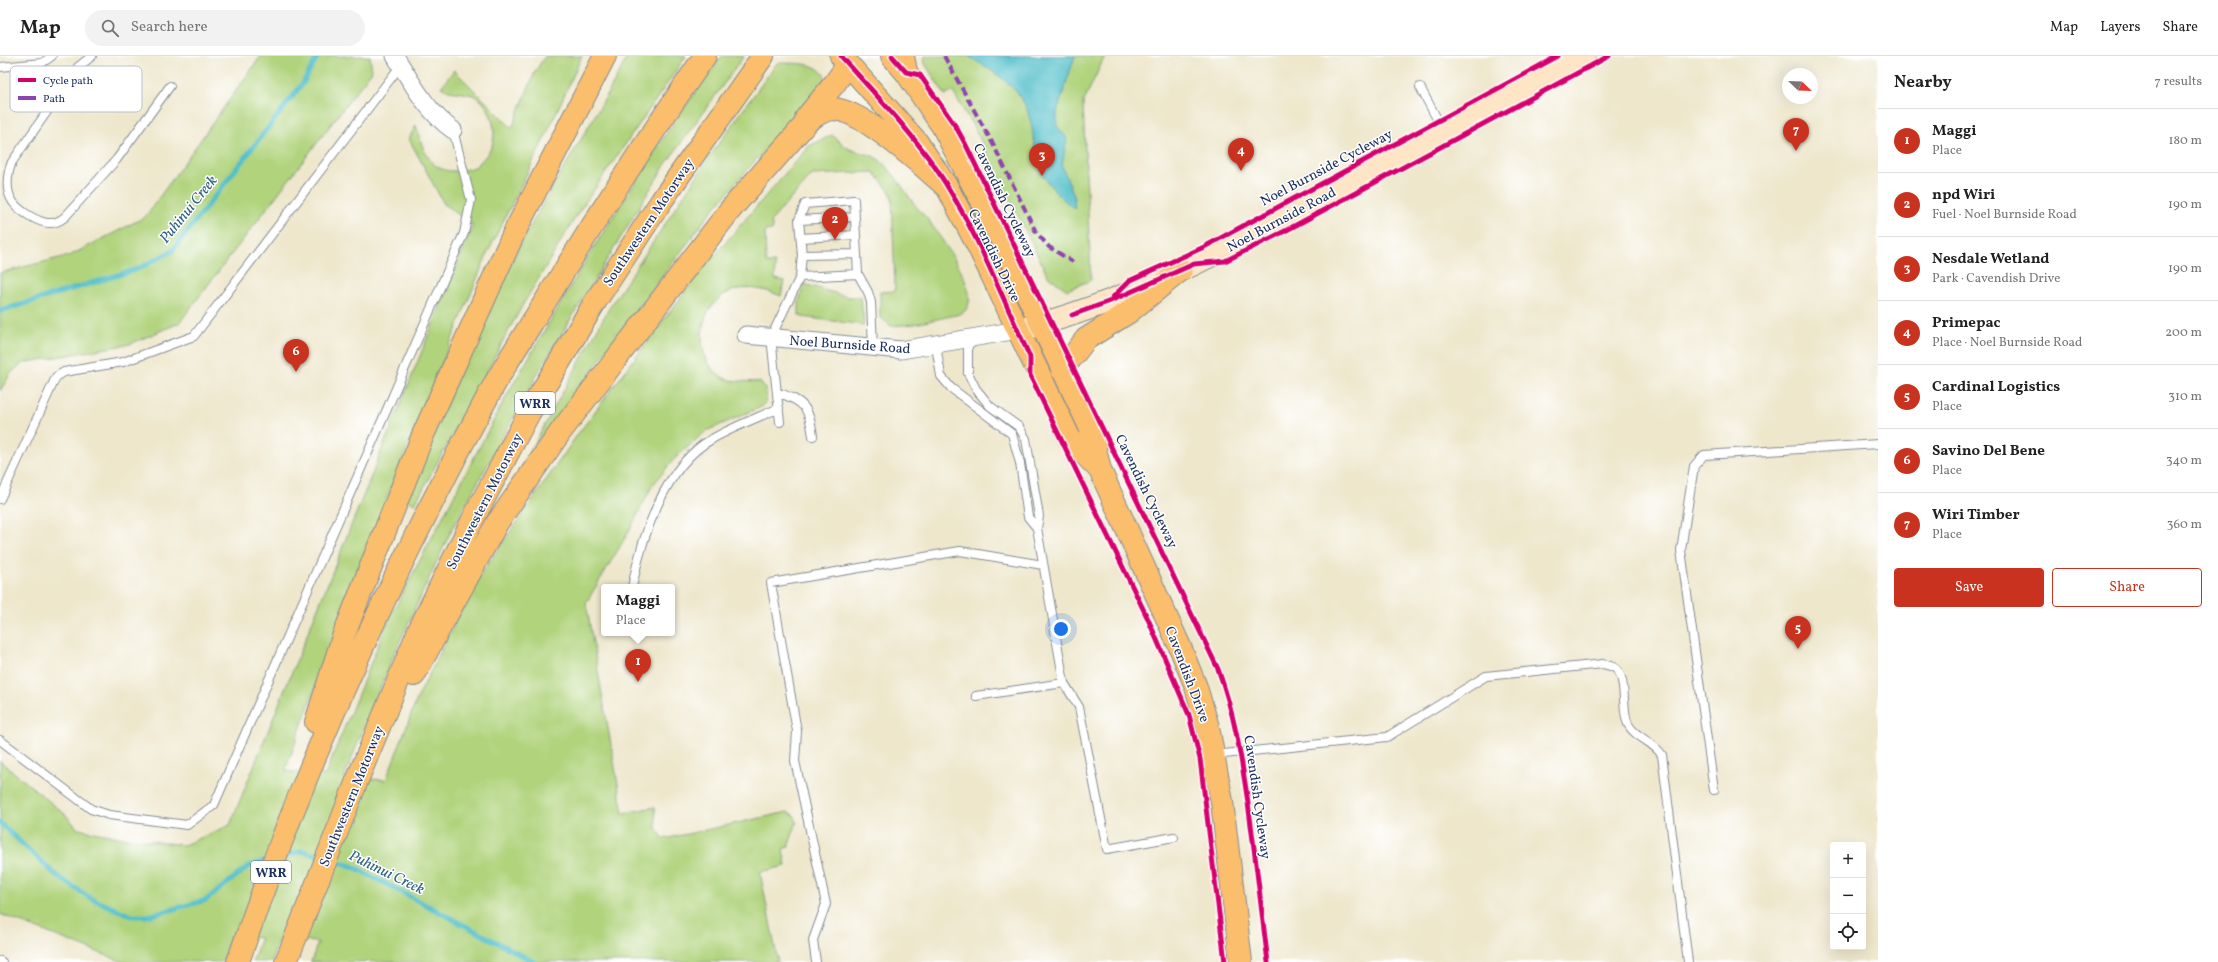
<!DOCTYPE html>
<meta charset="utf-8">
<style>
body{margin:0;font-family:Vollkorn,serif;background:#f2f2f2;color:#222}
.controls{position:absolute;right:12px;bottom:12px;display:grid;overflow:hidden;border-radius:4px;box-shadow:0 4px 16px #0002}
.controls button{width:36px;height:36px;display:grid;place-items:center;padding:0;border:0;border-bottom:1px solid #e0e0e0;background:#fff;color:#222;font:20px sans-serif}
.compass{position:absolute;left:1782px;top:12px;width:36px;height:36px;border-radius:50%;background:#fff;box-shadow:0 4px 16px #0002;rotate:113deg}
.you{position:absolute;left:1061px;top:573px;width:14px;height:14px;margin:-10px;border:3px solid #fff;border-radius:50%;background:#1a73e8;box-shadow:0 0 0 6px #1a73e833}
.badge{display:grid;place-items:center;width:26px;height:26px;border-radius:50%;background:#c8321e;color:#fff;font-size:13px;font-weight:700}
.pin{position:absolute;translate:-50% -33px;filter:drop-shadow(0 1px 2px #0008)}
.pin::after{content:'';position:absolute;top:21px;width:14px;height:12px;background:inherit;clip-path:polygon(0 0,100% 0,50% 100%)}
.popup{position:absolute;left:601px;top:528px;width:74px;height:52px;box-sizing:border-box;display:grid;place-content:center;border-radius:4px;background:#fff;filter:drop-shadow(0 1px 3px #0005);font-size:13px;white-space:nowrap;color:#767676}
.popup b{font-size:15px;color:#222}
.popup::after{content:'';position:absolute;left:50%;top:100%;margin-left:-8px;border:8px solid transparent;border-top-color:#fff}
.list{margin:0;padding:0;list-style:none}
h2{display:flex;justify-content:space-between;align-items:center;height:52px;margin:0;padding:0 16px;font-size:17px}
h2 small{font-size:13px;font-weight:400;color:#767676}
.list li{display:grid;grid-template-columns:26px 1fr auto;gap:12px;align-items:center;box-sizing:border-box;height:64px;padding:0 16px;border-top:1px solid #e0e0e0}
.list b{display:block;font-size:15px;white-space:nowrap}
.list p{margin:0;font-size:13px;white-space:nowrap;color:#767676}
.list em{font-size:13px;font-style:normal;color:#767676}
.actions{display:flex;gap:8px;padding:12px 16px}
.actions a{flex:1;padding:9px 0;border:1px solid #c8321e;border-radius:4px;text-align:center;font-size:14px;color:#c8321e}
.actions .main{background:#c8321e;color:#fff}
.icon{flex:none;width:22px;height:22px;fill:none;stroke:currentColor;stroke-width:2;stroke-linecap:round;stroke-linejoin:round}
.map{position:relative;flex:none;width:1878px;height:906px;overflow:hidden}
header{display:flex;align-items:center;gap:24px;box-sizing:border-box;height:56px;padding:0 20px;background:#fff;border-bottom:1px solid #e0e0e0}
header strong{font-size:19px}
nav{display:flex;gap:22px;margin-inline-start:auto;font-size:14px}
.search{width:280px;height:36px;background:#f2f2f2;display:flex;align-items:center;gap:10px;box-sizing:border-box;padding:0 14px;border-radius:22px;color:#767676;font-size:15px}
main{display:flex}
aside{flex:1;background:#fff}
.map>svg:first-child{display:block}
.green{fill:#b0d37c;stroke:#66816d}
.water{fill:#52bfca;stroke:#367794}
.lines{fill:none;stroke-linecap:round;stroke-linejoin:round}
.stream{stroke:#52bfca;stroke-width:5}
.service-casing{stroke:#848b95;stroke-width:10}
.minor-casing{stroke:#848b95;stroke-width:19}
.secondary-casing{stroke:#848b95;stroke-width:24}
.primary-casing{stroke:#848b95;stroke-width:24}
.trunk-casing{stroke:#848b95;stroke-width:24}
.motorway-casing{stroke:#848b95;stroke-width:24}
.service{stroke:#fff;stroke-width:8}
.minor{stroke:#fff;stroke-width:17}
.secondary{stroke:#fde5c5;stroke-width:22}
.primary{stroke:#fabe6d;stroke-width:22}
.trunk{stroke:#fabe6d;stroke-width:22}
.motorway{stroke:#fabe6d;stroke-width:22}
.quiet{stroke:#8e44ad;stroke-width:4;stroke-dasharray:8 4;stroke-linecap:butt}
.cycleway-casing{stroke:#fff;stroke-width:8}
.cycleway{stroke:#d6006c;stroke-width:5}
.labels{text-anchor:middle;stroke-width:3;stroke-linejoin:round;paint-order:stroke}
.shield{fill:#fff;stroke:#5f6d8e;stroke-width:1}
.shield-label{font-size:13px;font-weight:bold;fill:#1b2f5e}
.street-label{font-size:14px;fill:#1b2f5e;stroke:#fff}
.water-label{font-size:15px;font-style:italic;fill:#2e6184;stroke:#fff}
.key{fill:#fff;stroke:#bbc1cf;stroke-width:1}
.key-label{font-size:11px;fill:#1b2f5e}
</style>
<header>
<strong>Map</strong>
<div class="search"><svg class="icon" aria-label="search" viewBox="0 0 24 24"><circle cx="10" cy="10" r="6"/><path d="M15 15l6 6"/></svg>Search here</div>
<nav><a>Map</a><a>Layers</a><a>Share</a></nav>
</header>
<main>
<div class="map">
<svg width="1878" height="906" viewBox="0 0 1878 906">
<rect width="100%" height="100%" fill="#fff"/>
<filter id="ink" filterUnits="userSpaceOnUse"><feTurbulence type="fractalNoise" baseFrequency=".025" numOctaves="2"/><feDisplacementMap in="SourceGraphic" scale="8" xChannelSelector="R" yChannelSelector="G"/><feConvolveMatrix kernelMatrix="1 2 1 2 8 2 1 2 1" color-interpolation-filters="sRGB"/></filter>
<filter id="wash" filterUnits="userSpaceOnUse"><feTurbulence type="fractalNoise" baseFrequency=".012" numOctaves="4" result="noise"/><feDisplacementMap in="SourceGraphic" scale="16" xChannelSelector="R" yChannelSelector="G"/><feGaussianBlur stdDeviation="0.9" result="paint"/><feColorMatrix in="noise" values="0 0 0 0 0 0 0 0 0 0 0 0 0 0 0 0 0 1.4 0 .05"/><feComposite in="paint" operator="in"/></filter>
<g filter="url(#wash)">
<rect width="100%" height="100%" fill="#eee7cc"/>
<!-- green -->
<path class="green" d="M261,0h109l2,15 -193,252 -49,21 -107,19 -12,10 -11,18v-118l71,-18 74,-38z
M545,0h37l-35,77 -59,119 -126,306 -77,213 40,4 63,-154 120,-228 84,-143 77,-121 53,-73h22l-79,109 -125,204 -89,162 -56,121 -51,125 42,3 31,-81 59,-118 102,-147 121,-161 110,-127 23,-11c7,6 14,14 23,16 8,3 16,3 23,8 21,16 31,44 50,60 11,18 62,82 32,95l-45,10 -24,2 -11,-9v-25l15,-1 -3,-93 -2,-6 -16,-20 -62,3 -41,46 2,9 -8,1 1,32h9v16l9,2 -3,15c-86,-37 -100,72 -51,84 9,2 20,1 30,2 7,8 9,15 3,24l-57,25 -33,29 -21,26 -24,47 -42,70 37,210 32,-6 1,21 8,11 124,-27 6,3 3,7 -9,25 -5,2 3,17 -26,6 18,90h-467l7,-20 -39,-3 -8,23h-19l9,-24 -31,-2 -8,26h-99l-123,-48v-153l66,54 12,14 41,8 65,8 46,-20 243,-600 -29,-21 -35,-65 7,-14c9,35 19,55 59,42 6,-6 12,-11 16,-19 7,-15 1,-40 -13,-50 -11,-8 -26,-3 -37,-11l13,-17 58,58 23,-56z
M628,0h58l-106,154 -58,96 -107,198 -10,-5c41,-95 80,-193 131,-283 30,-54 64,-105 92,-160z
M924,0h181l-22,47 8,177 -24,10 -19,-14 -71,-143 -24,-41 -8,3 -20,-31z
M777,7c16,1 42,-3 49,16l-115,133 -108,143 -102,149 107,-194 104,-157z
M804,228l44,13h13l3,28 -62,-8 -3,-2v-14z"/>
<!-- water -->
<path class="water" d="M968,0h107l-18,56v14l10,12 -5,28 12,29 1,14c-16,-12 -36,-32 -39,-53 -3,-18 -4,-42 -15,-58 -11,-17 -36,-32 -53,-42z"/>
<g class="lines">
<!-- stream -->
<path class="stream" d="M0,255l138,-42 34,-18 131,-168 15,-27
M0,767l57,53 35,23 40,17h16l58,-16 43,-34 19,-6
M282,801l20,-6 20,6
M332,804l20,6 182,96"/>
</g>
</g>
<g filter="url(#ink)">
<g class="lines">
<!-- service casing -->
<g class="service-casing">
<path id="service" d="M92,0l-14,11 -66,95c-5,12 -7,29 1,40 6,9 27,22 38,21 5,0 10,-3 14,-6l52,-58 53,-73
M0,11l42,-4 10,-7
M1420,31l24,45
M799,164l56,-3
M801,182l55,-3
M802,199l55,-1
M800,221l58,-3
M968,284v33l8,16 14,17 29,21 7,12 13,77 -2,12 27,155 15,24 28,142 67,-12
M936,290l5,30 10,12 61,46 8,29 8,54 9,11
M777,336c28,10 32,15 36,44
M780,366l-9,-85 29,-60 2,-22 -3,-35 6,-16 49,-4 4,74 10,18 3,10 2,46
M0,443l56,-122 8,-5 59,-10 71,-26 207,-271
M632,531c10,-51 33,-122 80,-148 21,-12 45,-21 67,-31
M976,640l88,-13
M0,684l91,69 18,6 78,10 27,-20 250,-572 7,-33 -18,-70
M1214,699l173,-18 99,-61 117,-12c3,1 9,2 12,4 13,10 6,42 13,56 7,14 24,16 34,31l26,207
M1714,734l-33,-240 13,-84 10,-11 174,-11
M0,905l2,1
M816,906l-3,-22 13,-36 -31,-143 2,-30 -26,-148 189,-32 83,14"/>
</g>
<!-- minor casing -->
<g class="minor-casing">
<path id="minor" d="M395,0c17,27 32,56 58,74
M746,279l155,15 117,-20"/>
</g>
<!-- secondary casing -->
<g class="secondary-casing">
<path id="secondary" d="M1018,274c110,-27 210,-82 309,-135 86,-46 171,-92 257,-139"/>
</g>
<!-- primary casing -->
<g class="primary-casing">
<path id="primary" d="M841,0l76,86 30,45 33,63 90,189 29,30
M892,0l14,16 37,55 58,112 89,188 10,43 80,177 16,40 12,40 14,75 19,160
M1062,314l24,-31 43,-27 52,-42"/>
</g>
<!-- trunk casing -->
<g class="trunk-casing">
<path id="trunk" d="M903,0l3,16"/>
</g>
<!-- motorway casing -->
<g class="motorway-casing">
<path id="motorway" d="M806,62l29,-35 13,-19
M414,619l83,-152 64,-92 169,-221 79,-90c8,-5 15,-11 25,-11 30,2 89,58 113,78
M316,666l27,-85 80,-202 90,-200 92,-179
M238,906c67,-199 155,-393 256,-577 17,-30 36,-59 54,-88 50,-82 102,-162 157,-241
M286,906l72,-184 61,-148 54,-111 56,-106 66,-111 67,-102 101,-144"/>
</g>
<!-- service -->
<use href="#service" class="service"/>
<!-- minor -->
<use href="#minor" class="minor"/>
<!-- secondary -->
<use href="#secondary" class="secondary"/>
<!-- primary -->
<use href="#primary" class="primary"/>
<!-- trunk -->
<use href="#trunk" class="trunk"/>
<!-- motorway -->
<use href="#motorway" class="motorway"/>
<!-- quiet -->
<path class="quiet" d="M944,0l49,88 43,88 13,15 24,15"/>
<!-- cycleway casing -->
<g class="cycleway-casing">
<path id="cycleway" d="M841,0c33,37 68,73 96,114 38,57 64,125 93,187v18l118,244 41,96 11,44 25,203
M892,0l14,16 14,3 36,52 10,18 252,524c16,44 22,81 29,127 8,55 14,111 21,166
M1112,242l17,-17 75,-34 354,-191
M1072,259l36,-13 86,-38 31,-3 60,-30 324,-175"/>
</g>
<!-- cycleway -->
<use href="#cycleway" class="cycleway"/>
</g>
</g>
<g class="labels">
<!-- shield labels -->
<g class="shield">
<rect x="515" y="336" width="40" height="22" rx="3"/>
<rect x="251" y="805" width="40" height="22" rx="3"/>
</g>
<g class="shield-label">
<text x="535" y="352">WRR</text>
<text x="271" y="821">WRR</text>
</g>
<!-- street labels -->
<g class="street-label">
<text transform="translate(1326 111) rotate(-28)" y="5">Noel Burnside Cycleway</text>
<text transform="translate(1005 144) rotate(64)" y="5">Cavendish Cycleway</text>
<text transform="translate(1281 163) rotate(-28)" y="5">Noel Burnside Road</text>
<text transform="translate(648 166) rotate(-56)" y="5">Southwestern Motorway</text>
<text transform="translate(995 199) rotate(64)" y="5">Cavendish Drive</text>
<text transform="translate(850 288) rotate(4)" y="5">Noel Burnside Road</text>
<text transform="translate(1147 435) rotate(64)" y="5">Cavendish Cycleway</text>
<text transform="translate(484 445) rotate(-63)" y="5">Southwestern Motorway</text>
<text transform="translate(1188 618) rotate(69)" y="5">Cavendish Drive</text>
<text transform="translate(351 740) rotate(-68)" y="5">Southwestern Motorway</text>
<text transform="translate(1258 741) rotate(82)" y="5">Cavendish Cycleway</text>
</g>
<!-- water labels -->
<g class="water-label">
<text transform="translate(188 153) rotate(-51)" y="5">Puhinui Creek</text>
<text transform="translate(387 816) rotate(26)" y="5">Puhinui Creek</text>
</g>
</g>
<!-- legend -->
<rect x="10" y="10" width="132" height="46" rx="6" class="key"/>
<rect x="18" y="22" width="18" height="4" fill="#d6006c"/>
<rect x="18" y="40" width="18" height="4" fill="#8e44ad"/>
<g class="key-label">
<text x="43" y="28">Cycle path</text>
<text x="43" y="46">Path</text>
</g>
</svg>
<div class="controls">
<button>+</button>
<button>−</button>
<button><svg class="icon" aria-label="locate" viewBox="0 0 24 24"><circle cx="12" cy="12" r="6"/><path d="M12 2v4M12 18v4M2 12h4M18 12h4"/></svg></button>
</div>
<svg class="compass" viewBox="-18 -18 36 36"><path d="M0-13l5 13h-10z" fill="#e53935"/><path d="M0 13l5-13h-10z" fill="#767676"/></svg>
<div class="you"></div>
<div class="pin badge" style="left:638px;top:626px">1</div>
<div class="popup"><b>Maggi</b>Place</div>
<div class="pin badge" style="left:835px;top:184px">2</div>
<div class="pin badge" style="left:1042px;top:120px">3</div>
<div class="pin badge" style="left:1241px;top:115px">4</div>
<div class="pin badge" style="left:1798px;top:593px">5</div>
<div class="pin badge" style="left:296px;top:316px">6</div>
<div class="pin badge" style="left:1796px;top:95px">7</div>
</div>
<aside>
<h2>Nearby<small>7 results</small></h2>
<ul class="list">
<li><span class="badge">1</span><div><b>Maggi</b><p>Place</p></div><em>180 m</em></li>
<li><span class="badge">2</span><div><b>npd Wiri</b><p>Fuel · Noel Burnside Road</p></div><em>190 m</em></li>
<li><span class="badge">3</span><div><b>Nesdale Wetland</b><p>Park · Cavendish Drive</p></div><em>190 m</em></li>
<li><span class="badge">4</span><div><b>Primepac</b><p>Place · Noel Burnside Road</p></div><em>200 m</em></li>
<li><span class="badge">5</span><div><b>Cardinal Logistics</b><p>Place</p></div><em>310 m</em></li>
<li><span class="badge">6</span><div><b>Savino Del Bene</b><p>Place</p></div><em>340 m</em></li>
<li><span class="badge">7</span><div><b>Wiri Timber</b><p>Place</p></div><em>360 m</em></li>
</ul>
<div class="actions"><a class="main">Save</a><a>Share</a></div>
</aside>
</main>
